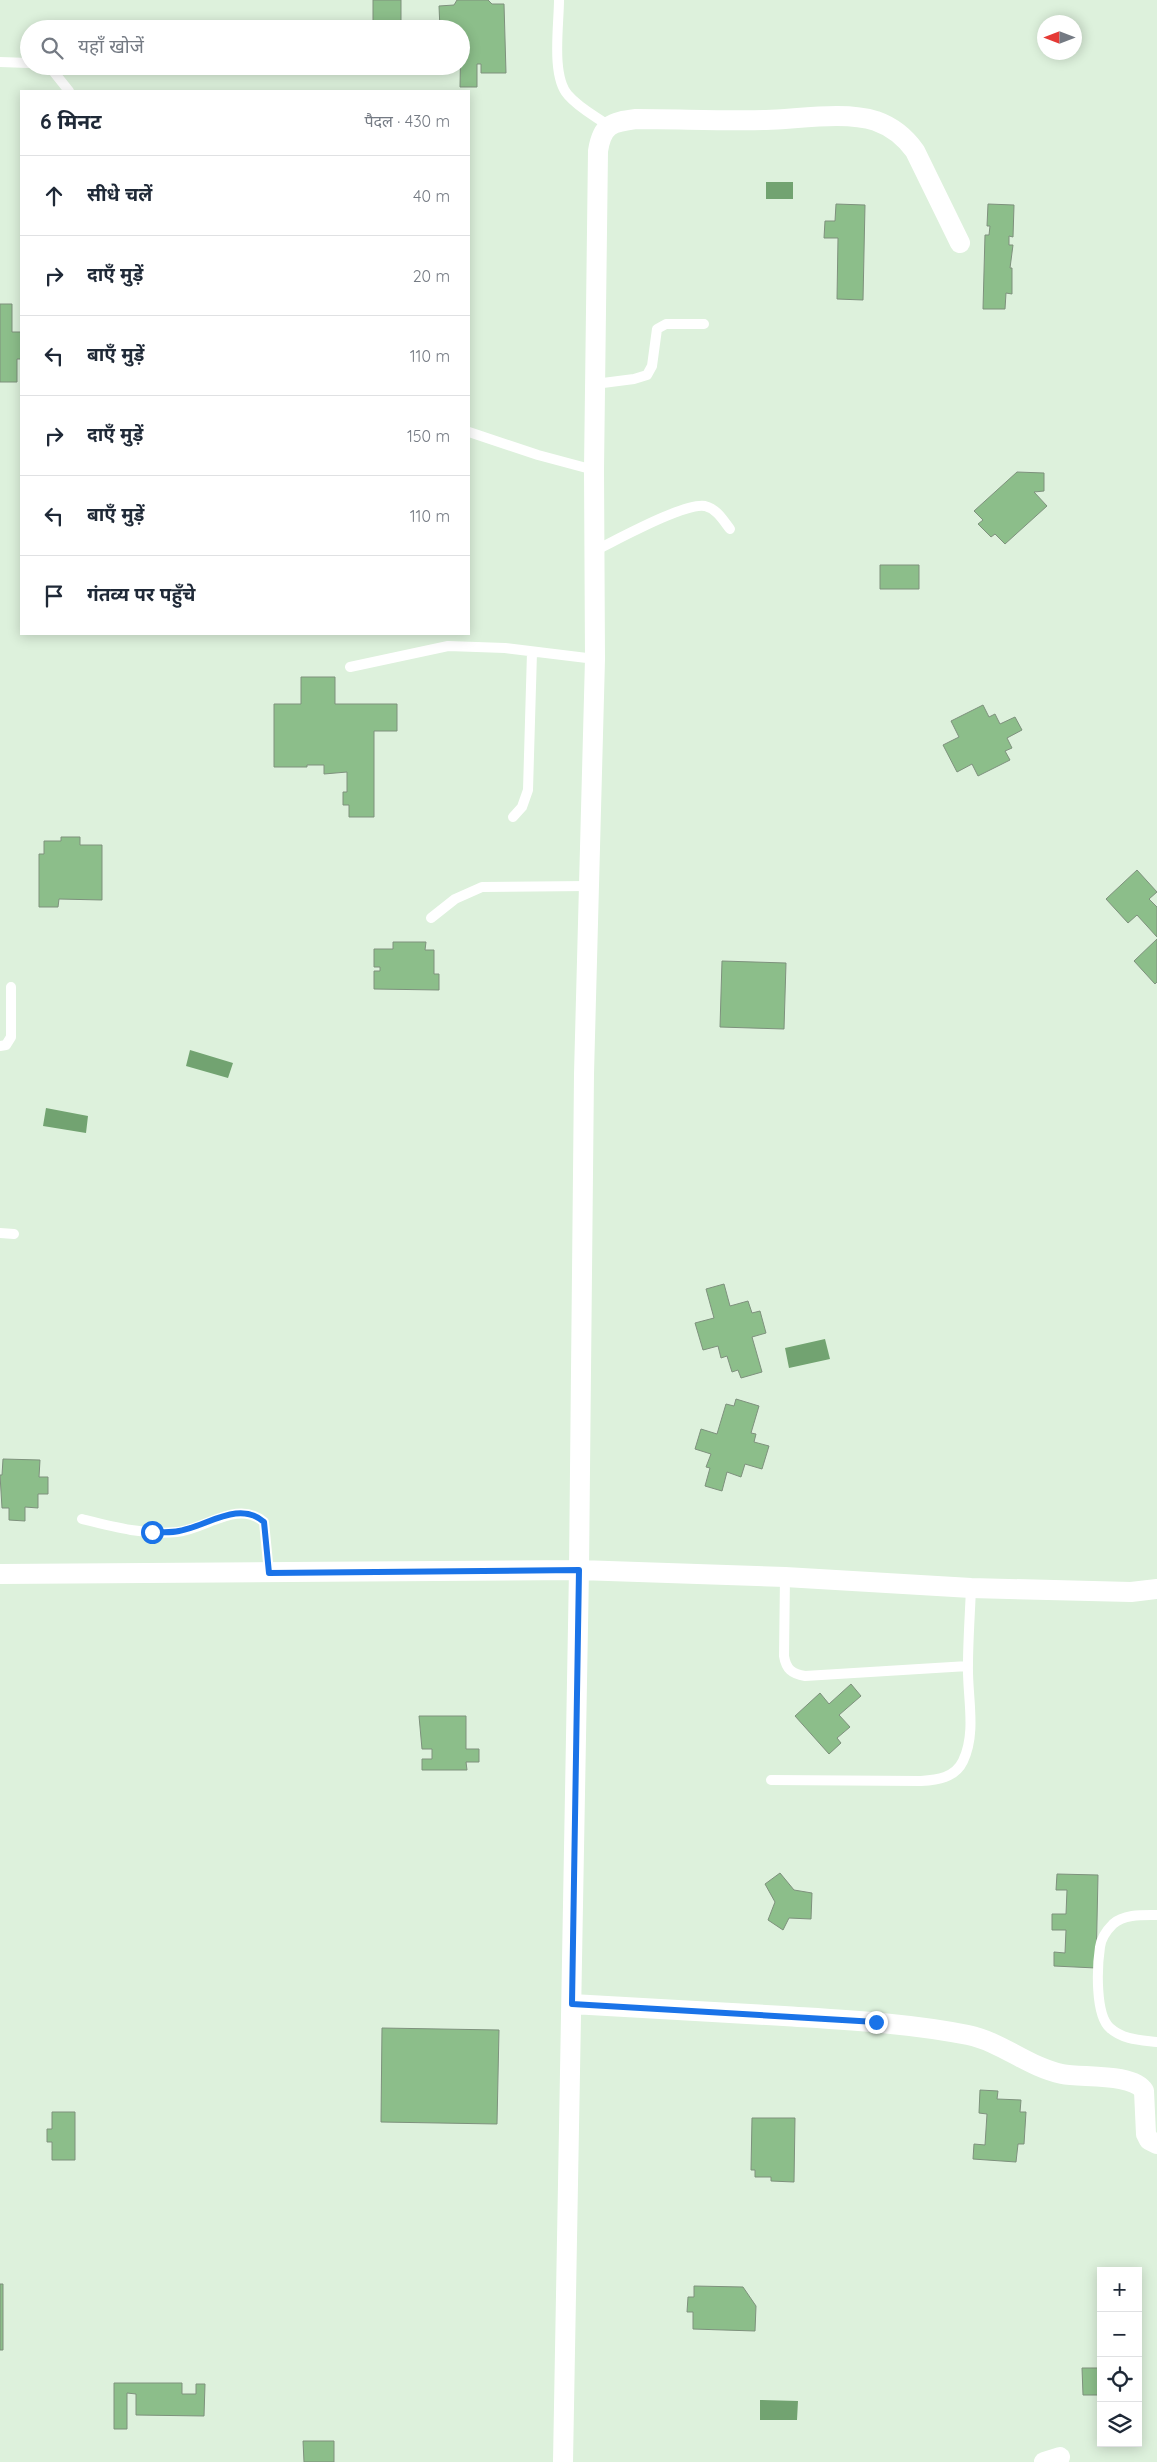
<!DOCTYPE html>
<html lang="hi">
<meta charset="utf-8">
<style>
body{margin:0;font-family:Quicksand,"Noto Sans Devanagari",sans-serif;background:#f6f6f7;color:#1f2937}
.controls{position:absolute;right:15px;bottom:15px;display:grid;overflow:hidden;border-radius:0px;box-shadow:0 2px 12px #0003}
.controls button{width:45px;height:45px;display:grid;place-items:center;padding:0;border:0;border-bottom:1px solid #e0e1e3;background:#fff;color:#1f2937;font:25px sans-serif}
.compass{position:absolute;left:1037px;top:15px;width:45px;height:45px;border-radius:50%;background:#fff;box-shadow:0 2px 12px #0003;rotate:270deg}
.stop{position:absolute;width:15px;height:15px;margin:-11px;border:4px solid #1a73e8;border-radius:50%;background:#fff}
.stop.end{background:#1a73e8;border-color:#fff;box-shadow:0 1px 5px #0008}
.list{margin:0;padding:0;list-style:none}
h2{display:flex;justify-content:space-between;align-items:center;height:65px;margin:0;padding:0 20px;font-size:21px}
h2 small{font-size:16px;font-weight:400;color:#747a83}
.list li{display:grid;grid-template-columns:32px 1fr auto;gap:15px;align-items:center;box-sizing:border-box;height:80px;padding:0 20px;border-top:1px solid #e0e1e3}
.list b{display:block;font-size:19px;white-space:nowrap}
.list em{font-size:16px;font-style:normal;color:#747a83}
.icon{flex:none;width:28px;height:28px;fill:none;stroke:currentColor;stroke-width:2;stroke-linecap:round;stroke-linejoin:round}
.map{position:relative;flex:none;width:1157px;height:2462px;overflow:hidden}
.search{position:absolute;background:#fff;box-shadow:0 2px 12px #0003;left:20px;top:20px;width:450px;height:55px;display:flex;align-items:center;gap:12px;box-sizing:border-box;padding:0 18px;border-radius:28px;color:#747a83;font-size:19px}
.panel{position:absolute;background:#fff;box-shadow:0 2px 12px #0003;left:20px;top:90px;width:450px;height:545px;border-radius:0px}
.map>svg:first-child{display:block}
.water{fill:#72a371}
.building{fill:#8cbe8a;stroke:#7e917d}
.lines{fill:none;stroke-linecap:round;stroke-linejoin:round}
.service{stroke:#fff;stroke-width:10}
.minor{stroke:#fff;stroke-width:20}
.route{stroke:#1a73e8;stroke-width:6}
</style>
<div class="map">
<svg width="1157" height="2462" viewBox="0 0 1157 2462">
<rect width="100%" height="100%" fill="#ddf1dc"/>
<!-- water -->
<path class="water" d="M766,182h27v17h-27z
M190,1050l43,13 -5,15 -42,-12z
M46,1108l42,8 -2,17 -43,-7z
M825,1339l5,20 -41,9 -4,-20z
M760,2400l38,1 -1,19h-37z"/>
<!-- building -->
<path class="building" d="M373,0h28v29h-28z
M457,0h31l4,4h12l2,69h-25v-9h-4v23h-17l1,-58h-21l-1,-23 15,-1z
M836,204l29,1 -2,95 -26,-1 1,-61h-14l1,-17h10z
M988,204l26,1 -1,32 -4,-1v9h4l-3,23h2v26l-6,-1 -1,16h-22l2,-74h4l1,-9h-3z
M0,304h12v28h9v27h-4v23h-17z
M1017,472l27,1v18l-10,1 13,14 -42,38 -10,-10 -4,3 -13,-13 5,-4 -9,-9z
M880,565h39v24h-39z
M301,677h34v27h62v27h-23v86h-25v-12h-6v-13h4v-20l-23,2v-9h-17v2h-33v-63h27z
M983,705l6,12 6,-3 5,10 15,-7 7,13 -15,8 5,10 -7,3 5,9 -32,16 -6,-12 -15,8 -14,-27 16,-8 -8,-16z
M61,837h19v8h22v55l-43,-1 -1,8h-19v-53h5v-13h17z
M1137,870l20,22 -8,7 8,8v30l-20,-22 -9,8 -22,-24z
M1157,939v43l-2,2 -21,-23z
M393,942h33l-1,8h9v24h5v16l-65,-1v-18h6v-4h-6v-18h19z
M722,961l64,2 -2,66 -64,-2z
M724,1284l6,22 18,-5 4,12 8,-2 6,22 -14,4 10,35 -21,6 -3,-8 -6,2 -5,-16 -6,2 -3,-12 -15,4 -8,-27 19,-5 -8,-29z
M736,1399l23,7 -8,27 5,1 -2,8 15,4 -7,23 -17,-5 -4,13 -14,-5 -5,19 -17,-5 5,-18 -4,-1 5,-13 -16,-5 6,-20 16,5 9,-30 8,2z
M3,1459l37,1 -1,17h9v17h-10v14l-13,-1v14l-16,-1v-12h-7l-2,-33h2z
M851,1684l10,12 -22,19 11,12 -13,11 4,5 -12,11 -34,-38 25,-23 9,11z
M419,1716h47v33h13v13h-13l1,8h-45v-11h10v-10h-10z
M780,1873l14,17 18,3 -1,26 -22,-1 -6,12 -15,-10 7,-18 -10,-18z
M1057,1874l41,1 -2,93 -42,-2v-14l11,1 1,-23h-14v-16h14l1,-24h-11z
M382,2028l117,2 -2,94 -116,-2z
M980,2090l18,1 -1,8 24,1 -1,12h6l-2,32h-6l-2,18 -43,-3 1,-15 11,1 2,-31 -8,-1z
M52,2112h23v48h-23v-18h-5v-13h5z
M752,2118h43l-1,64 -23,-1v-4h-16v-7h-4z
M0,2284h3v66h-3z
M694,2286l49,1 13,19 -1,25 -62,-2v-17h-6l1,-15h6z
M1082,2368h19v27h-18z
M114,2383h68v11h14v-10h9l-1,32 -68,-1v-21l-9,-1v36h-13z
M303,2441h31v21h-30z"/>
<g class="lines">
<!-- service -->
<path class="service" d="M559,0c0,25 -8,76 9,95 11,13 27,21 41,31
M0,62l29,1
M49,66l20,25
M595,384l39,-5 13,-4 5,-9 5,-37 9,-5h38
M469,432l69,23 56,15
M594,551c21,-10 91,-49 111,-45 12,3 18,14 25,23
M350,667l98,-21 57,2 90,11
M513,817l9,-10 6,-17 4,-138
M431,918l24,-19 27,-12 106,-1
M0,1046l6,-1 5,-8v-50
M0,1233l14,1
M82,1519c32,8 62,16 95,13 29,-3 61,-33 87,-10l5,51
M785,1577l-1,79c2,13 8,18 21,20l163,-10
M771,1780l150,1c16,-1 34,-3 42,-20 14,-29 4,-65 5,-96 0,-25 2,-51 3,-77
M1157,1915c-14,0 -33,-1 -44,9 -6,6 -12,15 -13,23 -3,20 -5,68 10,81 13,12 31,12 47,14"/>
<!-- minor -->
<path class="minor" d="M0,1574l579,-4 206,7 186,11 160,4 26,-3
M572,2004c71,4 141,8 212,12 61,4 124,7 184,19 34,7 60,32 94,39 20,4 71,-1 82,17l2,43 3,6 8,4
M563,2462l16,-892 5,-496 11,-415 -1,-189 4,-319c4,-26 13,-29 38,-32 43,0 87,2 130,1 33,-1 79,-9 110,1 17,6 29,16 39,30l45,92
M1044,2462l16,-5"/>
</g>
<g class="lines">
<!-- route -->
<path class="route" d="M152,1532c9,0 19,1 27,-1 28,-5 60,-31 85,-9l5,51 310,-3 -7,434 304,18"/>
</g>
</svg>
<div class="controls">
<button>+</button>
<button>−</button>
<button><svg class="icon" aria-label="locate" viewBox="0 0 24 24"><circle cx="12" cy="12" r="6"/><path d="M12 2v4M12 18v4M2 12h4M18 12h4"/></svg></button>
<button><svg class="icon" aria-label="layers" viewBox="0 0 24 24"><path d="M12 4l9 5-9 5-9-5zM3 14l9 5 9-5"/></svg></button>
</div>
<svg class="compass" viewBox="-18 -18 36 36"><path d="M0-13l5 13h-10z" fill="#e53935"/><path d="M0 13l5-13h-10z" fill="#747a83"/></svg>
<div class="stop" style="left:152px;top:1532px"></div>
<div class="stop end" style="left:876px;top:2022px"></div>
<div class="search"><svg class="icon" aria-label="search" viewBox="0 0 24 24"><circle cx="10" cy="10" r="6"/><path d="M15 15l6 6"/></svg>यहाँ खोजें</div>
<section class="panel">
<h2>6 मिनट<small>पैदल · 430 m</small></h2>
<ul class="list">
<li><svg class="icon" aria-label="ahead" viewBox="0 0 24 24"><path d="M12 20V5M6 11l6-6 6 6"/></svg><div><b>सीधे चलें</b></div><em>40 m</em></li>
<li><svg class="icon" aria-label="right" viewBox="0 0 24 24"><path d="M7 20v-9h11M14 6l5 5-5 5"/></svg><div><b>दाएँ मुड़ें</b></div><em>20 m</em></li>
<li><svg class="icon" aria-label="left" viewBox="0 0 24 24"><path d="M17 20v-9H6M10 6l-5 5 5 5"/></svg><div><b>बाएँ मुड़ें</b></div><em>110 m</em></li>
<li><svg class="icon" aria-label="right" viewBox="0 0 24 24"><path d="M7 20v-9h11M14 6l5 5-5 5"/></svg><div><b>दाएँ मुड़ें</b></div><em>150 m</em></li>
<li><svg class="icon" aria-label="left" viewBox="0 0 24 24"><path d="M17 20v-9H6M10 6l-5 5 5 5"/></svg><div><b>बाएँ मुड़ें</b></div><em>110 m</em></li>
<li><svg class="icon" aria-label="arrive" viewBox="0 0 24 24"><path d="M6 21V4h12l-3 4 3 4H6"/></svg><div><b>गंतव्य पर पहुँचे</b></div></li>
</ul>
</section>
</div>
